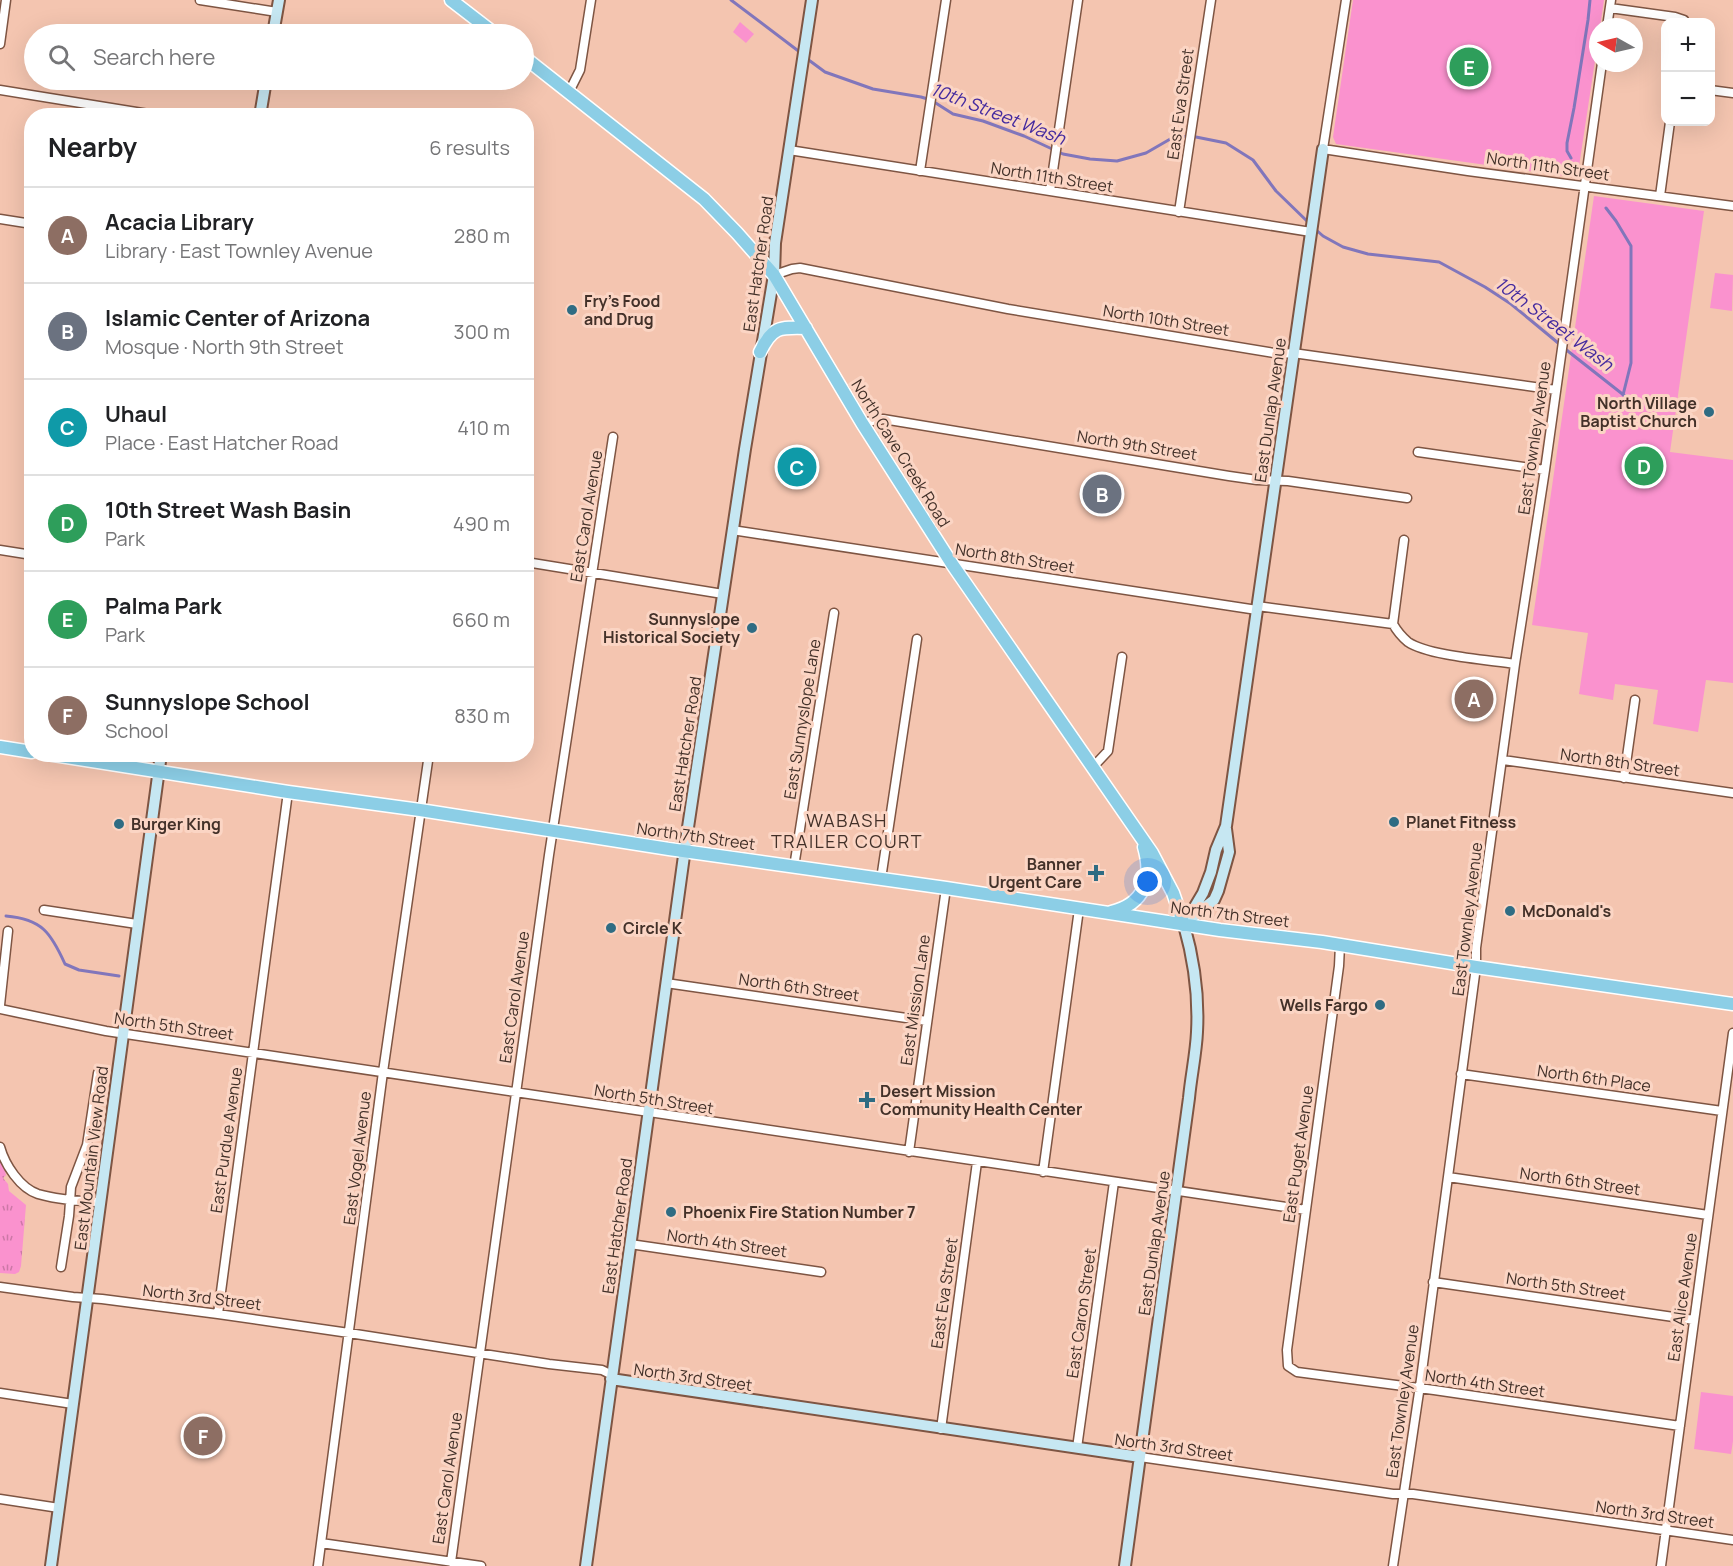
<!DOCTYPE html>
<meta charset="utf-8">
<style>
body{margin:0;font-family:Manrope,sans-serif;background:#f6f6f6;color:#202124}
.controls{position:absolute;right:18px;top:18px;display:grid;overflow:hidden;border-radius:12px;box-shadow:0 6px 24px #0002}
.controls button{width:54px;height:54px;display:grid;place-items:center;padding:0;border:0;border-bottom:2px solid #e0e0e0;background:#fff;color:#202124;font:30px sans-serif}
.compass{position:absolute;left:1589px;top:18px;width:54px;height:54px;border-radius:50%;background:#fff;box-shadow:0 6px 24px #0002;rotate:278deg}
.you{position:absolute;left:1148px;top:882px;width:21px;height:21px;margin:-15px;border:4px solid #fff;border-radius:50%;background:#1a73e8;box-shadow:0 0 0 9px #1a73e833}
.badge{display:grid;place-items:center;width:39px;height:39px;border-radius:50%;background:#db2777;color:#fff;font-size:20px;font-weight:700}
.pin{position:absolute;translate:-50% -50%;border:3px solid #fff;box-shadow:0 2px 6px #0006}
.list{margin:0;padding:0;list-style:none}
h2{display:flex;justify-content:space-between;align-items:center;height:78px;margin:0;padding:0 24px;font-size:26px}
h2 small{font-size:20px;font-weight:400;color:#757577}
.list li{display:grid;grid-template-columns:39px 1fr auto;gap:18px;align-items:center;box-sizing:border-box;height:96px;padding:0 24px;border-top:2px solid #e0e0e0}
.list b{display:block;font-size:22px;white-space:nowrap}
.list p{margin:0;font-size:20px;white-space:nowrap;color:#757577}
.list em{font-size:20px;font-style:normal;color:#757577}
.icon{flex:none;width:33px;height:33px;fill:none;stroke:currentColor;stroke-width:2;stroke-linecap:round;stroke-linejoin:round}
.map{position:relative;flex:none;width:1733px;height:1566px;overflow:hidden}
.search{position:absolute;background:#fff;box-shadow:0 6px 24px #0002;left:24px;top:24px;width:510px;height:66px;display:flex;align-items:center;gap:15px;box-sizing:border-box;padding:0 21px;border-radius:33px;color:#757577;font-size:22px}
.panel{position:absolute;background:#fff;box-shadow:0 6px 24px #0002;left:24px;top:108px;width:510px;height:654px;border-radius:24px}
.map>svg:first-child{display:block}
.grass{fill:url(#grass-tufts)}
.green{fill:#fa92ce}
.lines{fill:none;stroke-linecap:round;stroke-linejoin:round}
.stream{stroke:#8176bb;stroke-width:3}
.street-casing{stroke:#7e5543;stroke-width:11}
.secondary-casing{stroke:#7e5543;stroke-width:14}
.primary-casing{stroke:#fff;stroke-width:15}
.street{stroke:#fff;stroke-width:8}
.secondary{stroke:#c6e7f2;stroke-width:10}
.primary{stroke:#8ccee6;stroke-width:12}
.poi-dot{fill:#2f6c83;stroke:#fbd5c4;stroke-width:2}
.labels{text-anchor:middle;stroke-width:6;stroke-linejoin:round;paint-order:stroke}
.street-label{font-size:16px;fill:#433129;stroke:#fbd5c4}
.poi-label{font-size:16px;font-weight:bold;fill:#433129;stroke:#fbd5c4;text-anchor:start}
.water-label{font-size:18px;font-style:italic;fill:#442a9f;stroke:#fbd5c4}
.neighbourhood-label{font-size:18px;letter-spacing:1.5px;fill:#433129;stroke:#fbd5c4}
</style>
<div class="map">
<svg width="1733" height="1566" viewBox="0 0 1733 1566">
<defs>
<pattern id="grass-tufts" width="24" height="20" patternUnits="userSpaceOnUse" patternTransform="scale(1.5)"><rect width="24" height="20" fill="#fa92ce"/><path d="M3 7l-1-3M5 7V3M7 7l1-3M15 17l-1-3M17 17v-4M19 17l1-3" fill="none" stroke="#cc78a7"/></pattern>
</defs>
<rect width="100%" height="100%" fill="#f4c5b0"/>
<!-- grass -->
<path class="grass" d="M0,1153l6,22 -3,3 5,6 1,7 17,14 -5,61 -2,6 -4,2 -15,-1z"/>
<!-- green -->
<path class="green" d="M1353,0h251l-4,27h-2v14l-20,132 -6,4 -236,-33 -3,-7z
M740,22l14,12 -8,9 -13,-11z
M1594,196l110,15 -34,241 63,8v223l-27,-3 -8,52 -45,-8 5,-34 -43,-6 -2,16 -34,-6 9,-61 -56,-8z
M1715,273l18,2 -1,36 -22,-3z
M1701,1392l32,4v45l-2,13 -37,-5z"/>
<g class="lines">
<!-- stream -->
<path class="stream" d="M731,0l70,53
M806,58l19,14 48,17 48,8 10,3 22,14 30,7 41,15 39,18 27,5 27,2 29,-8 26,-15 19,-2 35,7 27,17 23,31 33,32
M1571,158l-4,-7v-8l7,-35 14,-88 2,-20
M1606,208l10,13 15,25v117l-8,32
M1314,228l9,8 20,11 25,7 71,8 46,25 26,17 58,48 61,48
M6,916c36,3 45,17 59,48l14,6 40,6"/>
<!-- street casing -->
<g class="street-casing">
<path id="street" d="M200,0l77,12
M1346,0l-23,149 145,22 265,35
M1610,8l65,9 9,3v2
M1607,27l4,-27
M0,44l6,-44
M0,90l161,26
M1710,90l23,3
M569,92l11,-22 11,-70
M789,150l522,82
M920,171l26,-171
M1050,191l28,-191
M1660,196l10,-74
M1179,212l32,-212
M0,219l32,5
M774,275l18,-6 8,-1 208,41 272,45 13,-1 263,37
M862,423l21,-4 346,57 28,4 31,1 119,17
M1418,452l127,18
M732,530l525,80
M0,550l32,5
M526,562l197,32
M1257,606l136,18c4,7 9,13 15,18 21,14 81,18 107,22
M1393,624l11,-84
M1503,760l230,33
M1092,768l16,-17 14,-94
M1624,778l11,-78
M794,867l40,-254
M881,879l36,-240
M44,910l93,14
M1340,945l-1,21 -52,384 1,16 9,6 137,18 246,36
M666,983l261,38
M0,1005l8,-74
M0,1009l106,22 1200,179
M1461,1074l261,37
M0,1147c5,18 20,41 38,47 20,6 43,7 62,8
M909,1152l37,-264
M1043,1172l36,-263
M1448,1177l260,38
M630,1244l191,28
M61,1267l8,-51 2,-29 16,-42 11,-72
M1433,1282l261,38
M0,1287l73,10 29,2 116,15 131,19 200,31 53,6 10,5
M218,1314l70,-522
M0,1393l73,11
M941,1429l36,-267
M1077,1448l37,-266
M1140,1457l253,37h20l320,46
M0,1499l59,9
M321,1543l160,23
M451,1562l98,-707 64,-418
M318,1566l65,-494 46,-318
M1393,1566l28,-187 55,-412v-19l39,-284 30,-194 57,-407
M1661,1566l72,-533"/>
</g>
<!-- secondary casing -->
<g class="secondary-casing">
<path id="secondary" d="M273,34l6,-34
M260,116l6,-36
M1190,919l24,-19 4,-9 11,-39 -3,-23
M611,1379l529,78
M51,1566l110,-812
M586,1566l101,-732 58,-385 29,-174 1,-32 37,-243
M1125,1566l64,-468c2,-22 7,-44 8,-66 2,-37 -3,-72 -13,-107l19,-32 8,-21 5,-22 10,-24 97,-677"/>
</g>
<!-- primary casing -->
<g class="primary-casing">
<path id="primary" d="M451,0l44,34
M524,57l180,142 33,34 37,42 88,148 90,141 200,289 21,40 11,32
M760,352c12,-25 19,-25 46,-24
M0,747l32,5
M47,754l241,38 132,18 249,39 277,39 274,42 102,12 154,25 257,37
M1111,912c34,-8 42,-34 33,-65"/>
</g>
<!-- street -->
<use href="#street" class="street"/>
<!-- secondary -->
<use href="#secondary" class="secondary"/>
<!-- primary -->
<use href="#primary" class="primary"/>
</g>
<!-- markers -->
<g class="poi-dot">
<circle cx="572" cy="310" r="6"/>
<circle cx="1709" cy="412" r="6"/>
<circle cx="752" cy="628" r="6"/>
<circle cx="1394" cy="822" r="6"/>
<circle cx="119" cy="824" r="6"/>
<path d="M1093 864h6v6h6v6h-6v6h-6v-6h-6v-6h6z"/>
<circle cx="1510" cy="911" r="6"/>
<circle cx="611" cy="928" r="6"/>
<circle cx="1380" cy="1005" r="6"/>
<path d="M864 1091h6v6h6v6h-6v6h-6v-6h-6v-6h6z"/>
<circle cx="671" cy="1212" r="6"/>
</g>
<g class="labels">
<!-- street labels -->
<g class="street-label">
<text transform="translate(1180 104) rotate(-82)" y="6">East Eva Street</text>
<text transform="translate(1548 166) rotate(8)" y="6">North 11th Street</text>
<text transform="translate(1052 177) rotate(9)" y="6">North 11th Street</text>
<text transform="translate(758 264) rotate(-82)" y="6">East Hatcher Road</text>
<text transform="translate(1166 320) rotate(9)" y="6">North 10th Street</text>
<text transform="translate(1270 410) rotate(-82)" y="6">East Dunlap Avenue</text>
<text transform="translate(1534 438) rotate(-82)" y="6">East Townley Avenue</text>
<text transform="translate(1137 445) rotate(9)" y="6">North 9th Street</text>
<text transform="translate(901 453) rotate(58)" y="6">North Cave Creek Road</text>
<text transform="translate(586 516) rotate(-81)" y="6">East Carol Avenue</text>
<text transform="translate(1015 558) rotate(9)" y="6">North 8th Street</text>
<text transform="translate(802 719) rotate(-81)" y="6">East Sunnyslope Lane</text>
<text transform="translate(685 744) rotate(-81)" y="6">East Hatcher Road</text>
<text transform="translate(1620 762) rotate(8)" y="6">North 8th Street</text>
<text transform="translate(696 836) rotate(8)" y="6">North 7th Street</text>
<text transform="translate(1230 914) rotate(7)" y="6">North 7th Street</text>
<text transform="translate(1467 919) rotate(-83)" y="6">East Townley Avenue</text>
<text transform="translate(799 987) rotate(8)" y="6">North 6th Street</text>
<text transform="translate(514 997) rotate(-82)" y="6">East Carol Avenue</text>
<text transform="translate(915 1000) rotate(-82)" y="6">East Mission Lane</text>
<text transform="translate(174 1026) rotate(8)" y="6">North 5th Street</text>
<text transform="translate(1594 1078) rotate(8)" y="6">North 6th Place</text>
<text transform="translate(654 1099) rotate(9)" y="6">North 5th Street</text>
<text transform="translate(226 1140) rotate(-82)" y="6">East Purdue Avenue</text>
<text transform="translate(1298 1154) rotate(-82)" y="6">East Puget Avenue</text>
<text transform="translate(91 1158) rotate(-83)" y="6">East Mountain View Road</text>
<text transform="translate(357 1158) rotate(-83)" y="6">East Vogel Avenue</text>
<text transform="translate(1580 1181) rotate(8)" y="6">North 6th Street</text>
<text transform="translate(617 1226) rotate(-82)" y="6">East Hatcher Road</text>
<text transform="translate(727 1243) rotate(8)" y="6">North 4th Street</text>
<text transform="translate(1154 1243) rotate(-82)" y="6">East Dunlap Avenue</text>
<text transform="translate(1566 1286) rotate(8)" y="6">North 5th Street</text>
<text transform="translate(944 1293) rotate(-82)" y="6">East Eva Street</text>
<text transform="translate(202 1297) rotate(7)" y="6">North 3rd Street</text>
<text transform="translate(1682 1297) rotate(-82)" y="6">East Alice Avenue</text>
<text transform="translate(1081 1313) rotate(-82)" y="6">East Caron Street</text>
<text transform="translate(693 1377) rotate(8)" y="6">North 3rd Street</text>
<text transform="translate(1485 1383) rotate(8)" y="6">North 4th Street</text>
<text transform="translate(1402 1401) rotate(-82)" y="6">East Townley Avenue</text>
<text transform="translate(1174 1447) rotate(8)" y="6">North 3rd Street</text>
<text transform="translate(447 1478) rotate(-82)" y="6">East Carol Avenue</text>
<text transform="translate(1655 1514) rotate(8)" y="6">North 3rd Street</text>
</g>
<!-- poi labels -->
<g class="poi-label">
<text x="584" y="307">Fry's Food<tspan x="584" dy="18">and Drug</tspan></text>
<text x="1697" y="409" text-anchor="end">North Village<tspan x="1697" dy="18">Baptist Church</tspan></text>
<text x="740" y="625" text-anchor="end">Sunnyslope<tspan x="740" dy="18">Historical Society</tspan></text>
<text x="1406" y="828">Planet Fitness</text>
<text x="131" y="830">Burger King</text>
<text x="1082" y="870" text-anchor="end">Banner<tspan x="1082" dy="18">Urgent Care</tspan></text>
<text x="1522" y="917">McDonald's</text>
<text x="623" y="934">Circle K</text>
<text x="1368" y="1011" text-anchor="end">Wells Fargo</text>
<text x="880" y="1097">Desert Mission<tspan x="880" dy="18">Community Health Center</tspan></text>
<text x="683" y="1218">Phoenix Fire Station Number 7</text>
</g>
<!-- water labels -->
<g class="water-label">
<text transform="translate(998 114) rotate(21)" y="6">10th Street Wash</text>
<text transform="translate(1554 324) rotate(37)" y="6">10th Street Wash</text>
</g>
<!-- neighbourhood labels -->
<g class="neighbourhood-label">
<text x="847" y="827">WABASH<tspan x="847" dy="21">TRAILER COURT</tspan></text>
</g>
</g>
</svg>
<div class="controls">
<button>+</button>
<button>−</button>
</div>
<svg class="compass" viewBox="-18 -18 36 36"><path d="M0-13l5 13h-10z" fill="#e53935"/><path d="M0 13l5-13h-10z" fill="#757577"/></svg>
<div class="you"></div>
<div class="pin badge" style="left:1474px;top:699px;background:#8d6e63">A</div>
<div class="pin badge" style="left:1102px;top:494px;background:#6b7280">B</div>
<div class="pin badge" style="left:797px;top:467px;background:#0f9aa8">C</div>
<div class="pin badge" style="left:1644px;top:466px;background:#2e9e5b">D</div>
<div class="pin badge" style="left:1469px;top:67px;background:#2e9e5b">E</div>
<div class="pin badge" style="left:203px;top:1436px;background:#8d6e63">F</div>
<div class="search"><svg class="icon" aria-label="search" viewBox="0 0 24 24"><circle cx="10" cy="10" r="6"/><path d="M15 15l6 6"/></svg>Search here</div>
<section class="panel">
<h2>Nearby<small>6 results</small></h2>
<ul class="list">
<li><span class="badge" style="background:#8d6e63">A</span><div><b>Acacia Library</b><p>Library · East Townley Avenue</p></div><em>280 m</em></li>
<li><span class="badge" style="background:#6b7280">B</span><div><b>Islamic Center of Arizona</b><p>Mosque · North 9th Street</p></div><em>300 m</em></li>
<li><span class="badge" style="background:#0f9aa8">C</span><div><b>Uhaul</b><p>Place · East Hatcher Road</p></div><em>410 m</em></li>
<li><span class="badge" style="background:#2e9e5b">D</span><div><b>10th Street Wash Basin</b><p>Park</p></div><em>490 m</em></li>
<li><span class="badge" style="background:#2e9e5b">E</span><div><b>Palma Park</b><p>Park</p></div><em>660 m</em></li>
<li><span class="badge" style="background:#8d6e63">F</span><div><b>Sunnyslope School</b><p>School</p></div><em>830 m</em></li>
</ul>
</section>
</div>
